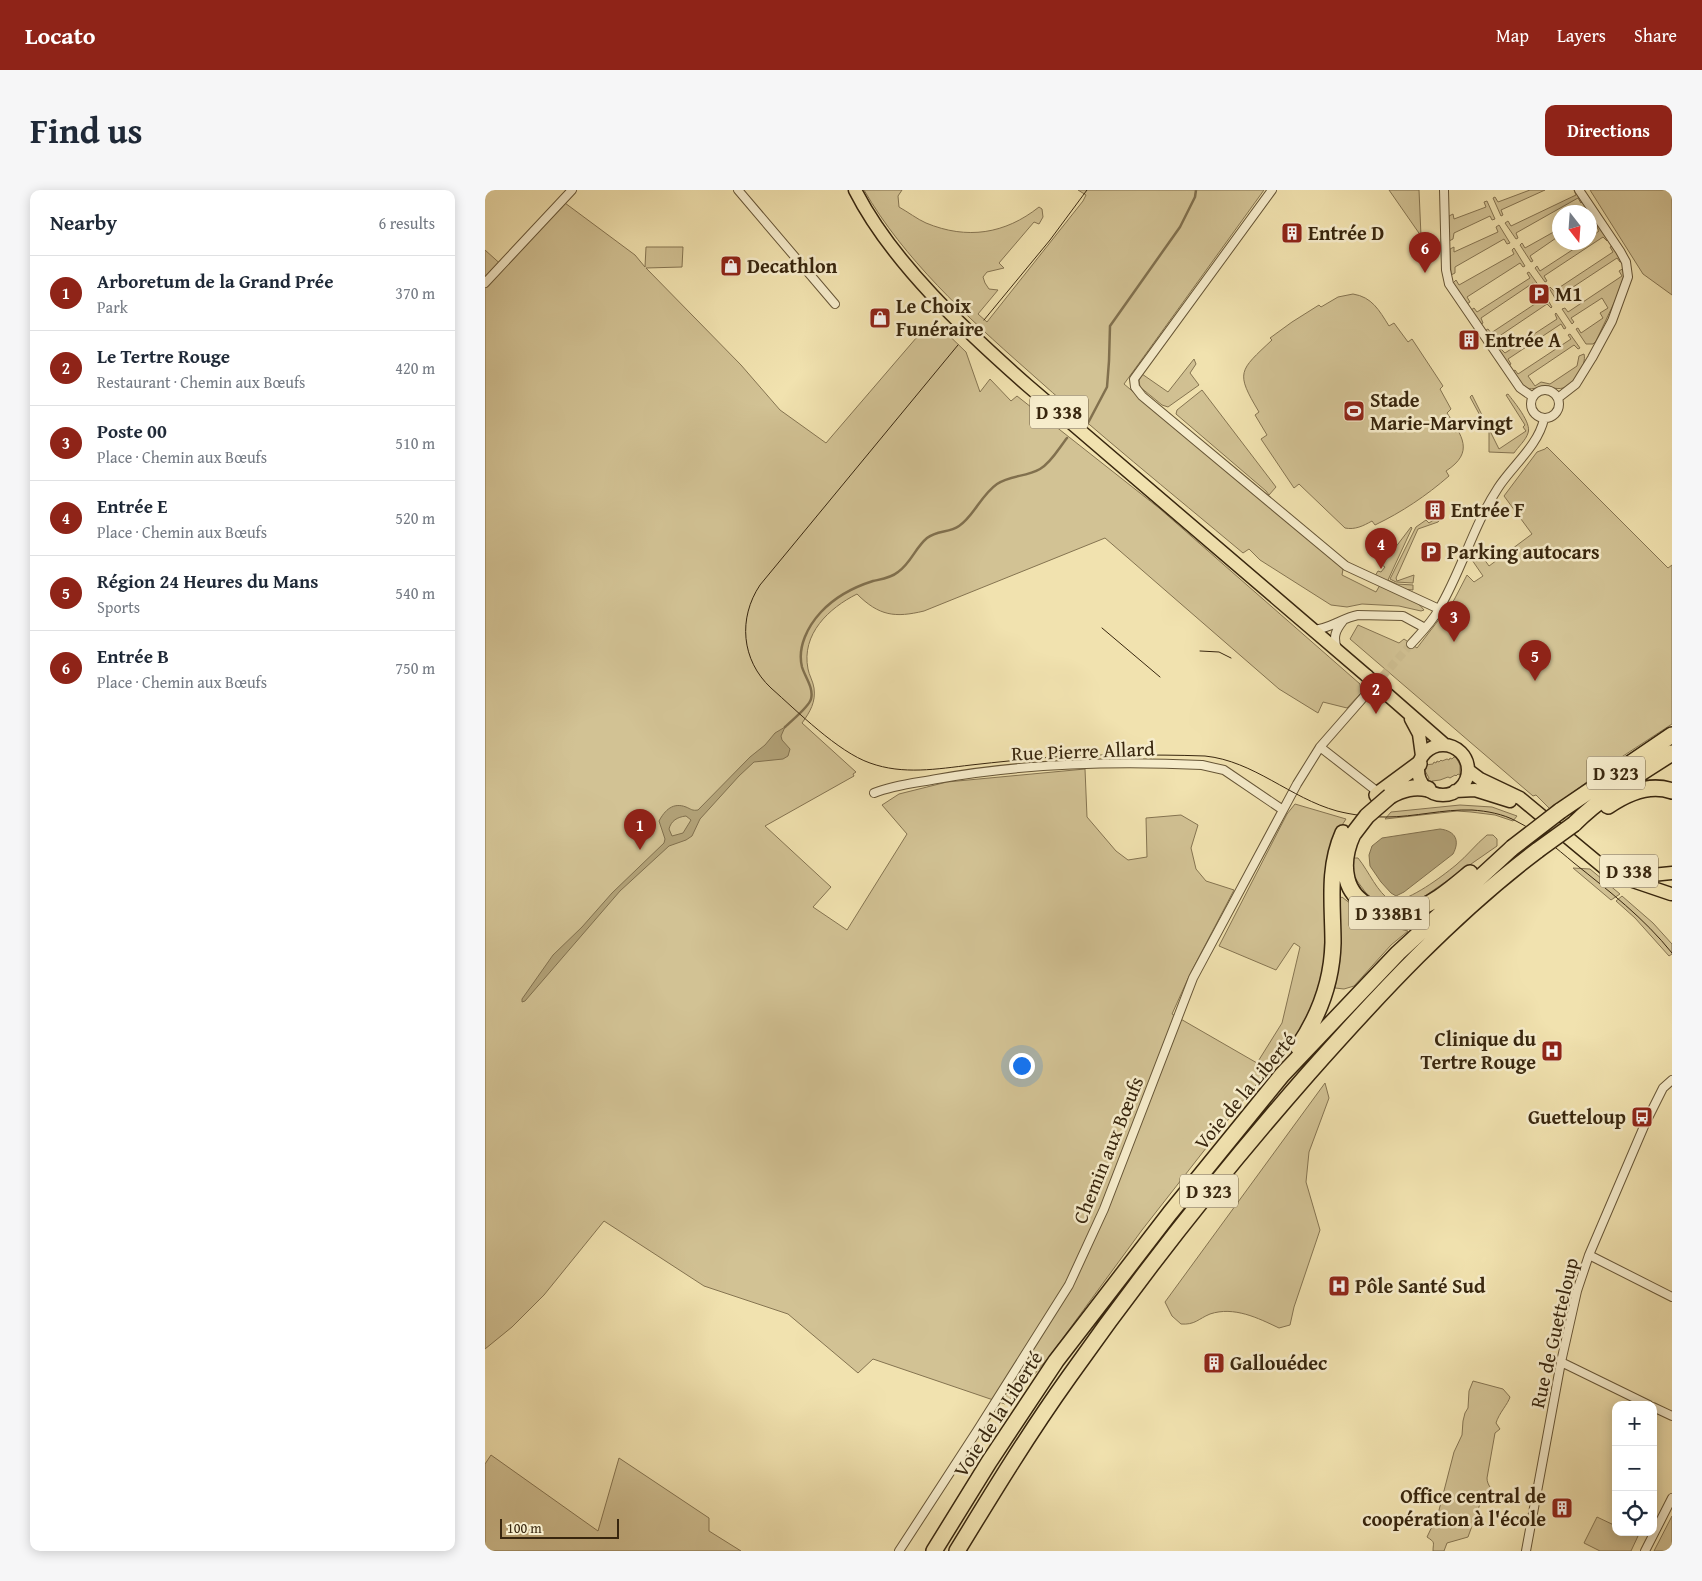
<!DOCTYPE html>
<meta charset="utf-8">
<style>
body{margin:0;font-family:"Gentium Book Plus",serif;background:#f6f6f7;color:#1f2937}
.controls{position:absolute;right:15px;bottom:15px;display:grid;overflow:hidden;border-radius:10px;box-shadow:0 2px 12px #0003}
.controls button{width:45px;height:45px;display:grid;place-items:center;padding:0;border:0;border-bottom:1px solid #e0e1e3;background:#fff;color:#1f2937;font:25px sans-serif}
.compass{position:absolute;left:1067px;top:15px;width:45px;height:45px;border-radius:50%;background:#fff;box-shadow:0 2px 12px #0003;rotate:163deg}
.scale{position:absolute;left:15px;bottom:12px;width:119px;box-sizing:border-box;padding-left:5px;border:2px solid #38260e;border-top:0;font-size:14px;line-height:18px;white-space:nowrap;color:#38260e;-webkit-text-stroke:4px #f6eccb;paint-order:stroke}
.you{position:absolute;left:536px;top:875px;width:18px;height:18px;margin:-12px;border:4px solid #fff;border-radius:50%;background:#1a73e8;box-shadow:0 0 0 8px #1a73e833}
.badge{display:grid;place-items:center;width:32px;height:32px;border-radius:50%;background:#8f2418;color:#fff;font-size:16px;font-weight:700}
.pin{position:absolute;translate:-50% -41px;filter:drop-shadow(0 1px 2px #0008)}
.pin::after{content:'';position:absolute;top:26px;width:18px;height:15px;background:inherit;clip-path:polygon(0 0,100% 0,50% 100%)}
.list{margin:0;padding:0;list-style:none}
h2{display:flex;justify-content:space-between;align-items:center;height:65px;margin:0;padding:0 20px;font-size:21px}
h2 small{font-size:16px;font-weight:400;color:#747a83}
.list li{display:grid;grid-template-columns:32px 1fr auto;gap:15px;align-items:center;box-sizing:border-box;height:75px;padding:0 20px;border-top:1px solid #e0e1e3}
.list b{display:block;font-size:19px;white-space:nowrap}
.list p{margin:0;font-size:16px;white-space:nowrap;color:#747a83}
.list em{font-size:16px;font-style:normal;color:#747a83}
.icon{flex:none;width:28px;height:28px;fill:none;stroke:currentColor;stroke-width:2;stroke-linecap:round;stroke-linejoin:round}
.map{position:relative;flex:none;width:1187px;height:1361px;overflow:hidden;border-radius:10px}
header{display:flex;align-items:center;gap:30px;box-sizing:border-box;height:70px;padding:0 25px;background:#8f2418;color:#fff}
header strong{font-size:24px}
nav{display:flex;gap:28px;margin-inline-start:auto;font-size:18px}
.intro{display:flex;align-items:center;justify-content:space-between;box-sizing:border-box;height:120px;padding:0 30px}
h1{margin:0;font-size:35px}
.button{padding:12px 22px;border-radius:10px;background:#8f2418;color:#fff;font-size:18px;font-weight:700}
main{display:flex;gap:30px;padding:0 30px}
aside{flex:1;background:#fff;border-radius:10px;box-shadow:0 2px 12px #0003}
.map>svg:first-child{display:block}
.green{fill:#d2c294;stroke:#857451}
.water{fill:#b2a278;stroke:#81704e;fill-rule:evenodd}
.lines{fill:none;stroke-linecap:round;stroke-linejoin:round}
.stream{stroke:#81704e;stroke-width:2.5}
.street-tunnel{stroke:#ccbc8f;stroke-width:8;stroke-dasharray:8 4;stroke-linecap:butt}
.street-casing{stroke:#665536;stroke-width:10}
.primary-casing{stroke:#38260e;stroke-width:15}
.highway-casing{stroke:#38260e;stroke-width:18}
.street{stroke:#f6eccb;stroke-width:8}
.primary{stroke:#f1e2af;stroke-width:12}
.highway{stroke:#f1e2af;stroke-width:15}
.tram{stroke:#38260e;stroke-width:1}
.primary-bridge-casing{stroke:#38260e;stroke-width:15;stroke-linecap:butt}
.highway-bridge-casing{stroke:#38260e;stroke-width:18;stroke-linecap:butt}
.primary-bridge{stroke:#f1e2af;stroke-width:12}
.highway-bridge{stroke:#f1e2af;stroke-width:15}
.labels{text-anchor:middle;stroke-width:5;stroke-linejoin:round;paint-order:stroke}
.shield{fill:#f6eccb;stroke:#716147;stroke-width:1}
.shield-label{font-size:19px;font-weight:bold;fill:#38260e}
.poi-label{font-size:20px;font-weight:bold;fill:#38260e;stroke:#f6eccb;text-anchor:start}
.street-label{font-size:20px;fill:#38260e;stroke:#f6eccb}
</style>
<header>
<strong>Locato</strong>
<nav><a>Map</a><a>Layers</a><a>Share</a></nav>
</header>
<div class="intro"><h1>Find us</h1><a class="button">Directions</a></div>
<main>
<aside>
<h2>Nearby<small>6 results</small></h2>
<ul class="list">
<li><span class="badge">1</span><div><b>Arboretum de la Grand Prée</b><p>Park</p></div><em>370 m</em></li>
<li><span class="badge">2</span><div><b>Le Tertre Rouge</b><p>Restaurant · Chemin aux Bœufs</p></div><em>420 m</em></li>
<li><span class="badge">3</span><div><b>Poste 00</b><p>Place · Chemin aux Bœufs</p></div><em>510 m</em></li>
<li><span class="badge">4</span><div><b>Entrée E</b><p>Place · Chemin aux Bœufs</p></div><em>520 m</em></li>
<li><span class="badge">5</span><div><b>Région 24 Heures du Mans</b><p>Sports</p></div><em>540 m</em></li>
<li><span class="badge">6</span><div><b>Entrée B</b><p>Place · Chemin aux Bœufs</p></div><em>750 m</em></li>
</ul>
</aside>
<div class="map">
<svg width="1187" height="1361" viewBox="0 0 1187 1361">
<rect width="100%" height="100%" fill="#f1e2af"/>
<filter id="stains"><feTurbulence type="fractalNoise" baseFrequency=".004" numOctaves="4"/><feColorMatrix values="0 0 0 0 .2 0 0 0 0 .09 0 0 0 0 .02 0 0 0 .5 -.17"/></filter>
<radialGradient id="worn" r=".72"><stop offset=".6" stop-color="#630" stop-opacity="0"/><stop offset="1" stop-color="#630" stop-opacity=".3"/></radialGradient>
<!-- green -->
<path class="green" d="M379,0h38l-4,6 1,11c9,5 18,12 27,16 41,17 79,11 113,-16l3,2 1,8 -4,7 -5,-2 -35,41 5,5 -17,4 -4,5 2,6 4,6 9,1 -20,24 9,8 96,-121 3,-6 -8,-5h186l-140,194 219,185 -1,6 34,17 4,-7c13,7 36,13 44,25l-3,1 -22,-5 -37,-2 -15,3 -16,-2 -71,-45 -11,-11 -6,4c-73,-61 -147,-121 -217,-184 -59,-52 -123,-111 -162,-179z
M904,0h30l2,46z
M1045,0h15l-44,20 2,5 -2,1 -8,-18 2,-1 3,5z
M1089,0l9,11 -2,2 -3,-5 -62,35 2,5 -2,1 -11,-16 3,-2 3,5 65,-31z
M1105,0h82v105l-29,-21z
M1002,11l8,18 -3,1 -2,-4 -36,17 -1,6 -4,2v-25l4,-2 1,5 32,-12 -2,-5z
M80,13l70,52 10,12 1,-20h37l-1,20 -36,1 95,97 39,45 46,33 91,-106 18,-15 31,30 14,40 10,-13 21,22 6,-5 142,112 201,176 1,9 -14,15 -24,-6 -5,11 -39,-24 -174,-151 -181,73c-29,7 -45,5 -67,-17 -28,14 -56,40 -49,75 1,6 5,12 6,19 2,14 -4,24 -12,35l54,49 -3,2 1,2 -89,50 66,61 -18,20 34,23 60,-96 -25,-29 17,-11 48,-12 138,-13 2,48 29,34 12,9 19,-3 -1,-39 35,-3 17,10 -7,23 5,21 10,12 28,9 -43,82 -19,42 85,49 25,-40 18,-76 -6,-4 -18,27 -57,-24 68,-132 8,-10 51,15 -9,14 -11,50 -2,77 -5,28 -13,34 -17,23 -43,52 -104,133 -93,127 -21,25 -23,22 -132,-45 -15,14 -70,-59 -84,-28 -100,-65 -60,74 -32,32 -27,22v-1099l20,18z
M1014,35l11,18 -3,1 -3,-5 -49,28v6l-4,2 -1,-26 4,-2v5l44,-20 -2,-5z
M1114,35l9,15 -1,1 -4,-4 -59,39 3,5 -2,1 -10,-14 2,-2 3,5 43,-28 6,-1 1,-4 9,-7 -2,-4z
M1074,39v7l-29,20 3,5 -2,1 -11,-17 2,-2 3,5z
M1127,56l10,15 -2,1 -3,-4 -59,39 2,4 -2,2 -9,-15 1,-1 4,4 59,-39 -3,-5z
M1029,58l11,18 -2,1 -3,-4 -53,34 3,5 -3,2 -14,-21 3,-3 3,5 55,-31 -2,-4z
M1139,78l-1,16 -27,57 -3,3h-7l-10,-15 2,-1 3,5 22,-15 -3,-5 8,-5 -6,-10 -31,20 3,4 -2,2 -10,-15 3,-1 3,4 54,-36 -3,-5z
M1044,82l10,14 -2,2 -4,-5 -52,35 2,5 -3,2 -9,-15 3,-2 3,4 53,-34 -3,-5z
M1058,102l9,15 -1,1 -4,-4 -52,35 2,4 -3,2 -10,-14 4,-2 3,4 53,-35 -3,-5z
M868,104c19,3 26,16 36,32l5,-3 14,19 4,-3 31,47 -3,3 11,20 -4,4c15,23 28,39 -1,58l3,5c-23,20 -47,36 -74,49l-3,-4c-9,5 -17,9 -27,7l-46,-44 -5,4 -33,-49 6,-4 -12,-20 4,-3c-24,-40 -20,-41 13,-72l-2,-2 22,-16 27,-17 2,2 17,-10z
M1071,123l10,15 -2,1 -3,-5 -53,35 3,5 -3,2 -10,-14 3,-3 4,4 52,-34 -2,-5z
M1085,144l10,14 -2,1 -4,-4 -46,31 7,10 6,-4 9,2 27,-18 2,-10 5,-2c3,11 -10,30 -21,34 -7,2 -13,-2 -20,-1 -6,0 -12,4 -18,0 -6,-3 -10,-10 -13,-15l3,-2 3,4 53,-35 -3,-4z
M709,169l2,5 -6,9 9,12 -31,22 -6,-2 -22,-18 -1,-7 3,-6 26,18z
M717,200l74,97 -7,8 -3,-4 -90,-77 1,-4z
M1023,204c6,8 24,29 20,39 -2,7 -10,14 -14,20l-25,-1v-20l-19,-35 2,-2 27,54 27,-18 -3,-4 2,-2 -19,-30z
M1062,257l121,121 4,-3v159l-55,36 -67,49 -14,-14 -3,1 -183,-157 8,-14 41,18 5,-4 13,9 37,-48 13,-25 7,7 9,-6 -11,-16 5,-11 12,17 43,-32 -28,-38 33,-44 8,-3z
M956,325l2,1 -5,6 -20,7 -22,49 1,3 17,-6 -1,8 -17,-1 -6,-3 26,-52 10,-7 3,3z
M926,337l1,1 -24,52 9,4 16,1v5l-11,-1 -27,-13 3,-5 3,1 4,-5 -3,-2z
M969,567h2l4,8v10l-2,-1 -2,2 -1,-1 -5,3 -2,-1 -8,3 -8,1v4l-4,-4 1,-3 -5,-9 1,-4 8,-1 1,-2 2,1 1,-2 2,1 2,-2 1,1 5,-2 2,1 1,-2 2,1z
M975,615l32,2 25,9 -4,5 -18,-6 -24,-3 -14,-1 -72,8 6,-7z
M1002,645h6l4,4v7l-72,50 -26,12 -20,-4 -13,-11 -11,-15 -4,-14 1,-6h6c12,15 18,33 34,44 20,-3 48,-24 64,-37 11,-9 20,-21 31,-30z
M1088,678l17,1 30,25 -9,6z
M1137,706l31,27 19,21v10l-3,2 -34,-38 -19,-17z
M857,707l33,26 33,8 -17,14 -37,41 -10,3 -9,-1 5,-28 -3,-60z
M840,893l4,15 -20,54 -3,30 14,48 -26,77 -4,18 -11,3c-21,-10 -45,-22 -69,-14 -12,5 -15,11 -29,10l-9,-8 -7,-14z
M988,1191l30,8 7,8c-2,7 -11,16 -14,26l4,6 -5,4 -8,45c0,8 6,10 5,17l-3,5 -9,4 -12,33 -21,6 -3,8h-11c0,-9 3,-8 -6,-14l11,-23 16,-62 8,-17 1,-14 2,-8 3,-5 1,-17z
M6,1265l107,76 21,-73 90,60v13l32,20h-256v-87z
M1187,1326v35h-18z
M1112,1327l19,9v6h13l9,4 -7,15h-31l-16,-8z"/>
<!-- water -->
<path class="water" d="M300,537l-4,9 1,4 8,9 -2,7 -5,3 -29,3 -15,14 -39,43 -8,17 -6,4 -17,6 -49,45 -95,110 -3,1v-3l31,-44 29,-28 30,-34 52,-50 1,-4 -6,-18c6,-11 14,-19 27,-14 5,2 6,4 12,3l52,-53 15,-12 10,-12zM201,626l5,4 -8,13 -11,3 -3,-7c2,-8 8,-12 17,-13z
M955,639c16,2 20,12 13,25l-49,38 -8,4 -5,-3 -10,-11 -11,-16 -1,-11 3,-9 10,-8z"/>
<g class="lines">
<!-- stream -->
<path class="stream" d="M603,233l19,-36 2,-26 1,-35 70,-99 15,-30 1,-7
M300,537c7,-7 24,-20 26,-28 3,-11 -6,-22 -9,-32 -5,-20 6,-41 19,-55 14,-15 33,-25 52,-31 9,-2 18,-3 25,-9 13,-9 17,-24 29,-34 10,-8 22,-5 32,-12 15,-10 22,-31 38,-42 13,-9 29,-7 43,-15 11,-6 19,-21 27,-31"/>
<!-- street-tunnel -->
<path class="street-tunnel" d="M889,496l37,-42"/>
<!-- street casing -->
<g class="street-casing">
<path id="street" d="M253,0l97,114
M787,0l-138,189 1,8 7,9 204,170 93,43
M959,0l2,80 3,14 71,104 13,9
M0,93l87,-93
M1046 214a14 14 0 1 1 28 0a14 14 0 1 1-28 0Z
M1073,208l18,-14 16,-26 20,-37 16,-44 -2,-15 -6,-11 -41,-61
M828,440c17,-1 29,-12 45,-15l45,1 22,12
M926,454c10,-11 21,-22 28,-35 23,-39 34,-83 59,-121 14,-22 40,-42 46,-69
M852,459c-4,-12 -2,-18 6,-28
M835,557l59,46
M389,603c20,-8 42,-10 63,-14 88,-16 176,-18 265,-14l22,5 59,40
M1104,1065l83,42
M1076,1172l88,43
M1168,1217l19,9
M414,1361l78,-120 92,-146 35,-76 89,-231 104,-194 23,-37 49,-56
M1041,1361l35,-189 16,-71 12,-36 56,-131 18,-36 9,-8
M1160,1361l27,-53"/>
</g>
<!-- primary casing -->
<g class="primary-casing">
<path id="primary" d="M370,0c37,73 111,141 172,195l340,291
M896,499l64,56
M926,529l8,15 3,22
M933 580a25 25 0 1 1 50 0a25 25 0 1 1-50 0Z
M983,580l12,9 40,19 88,73 10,5 53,18
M970,601l20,-1 35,11
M1135,679l32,6 20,-2"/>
</g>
<!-- highway casing -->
<g class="highway-casing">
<path id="highway" d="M892,605l42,-31
M905,606c13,-7 24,-10 38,-7
M1123,616c19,-13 42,-23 64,-15
M1075,621l112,-76
M1089,634c28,-28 64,-49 98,-71
M868,644c-6,13 -10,29 -6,45 6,25 37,39 61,33 24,-6 44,-24 62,-39
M813,857c21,-31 34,-66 35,-104 0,-38 -6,-74 10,-110
M449,1361l55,-89 67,-101 114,-148 112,-138 116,-122 114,-105
M472,1361c36,-59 72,-118 112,-174 74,-105 154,-206 239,-303 71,-80 145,-160 230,-224"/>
</g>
<!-- street -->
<use href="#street" class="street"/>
<!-- primary -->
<use href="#primary" class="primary"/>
<!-- highway -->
<use href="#highway" class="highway"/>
<!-- tram -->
<path class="tram" d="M499,130l66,-80 37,-50
M473,155l-198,240c-22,33 -19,75 11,103 26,23 67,64 99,75 33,12 67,6 101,2 27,-3 55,-6 83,-8 23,-2 47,-2 71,-2 27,0 53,0 80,1 49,5 85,42 132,55 16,4 32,6 49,6 29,0 57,-8 86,-7 15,1 31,4 44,11 22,11 40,27 58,42 35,28 70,55 98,90
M617,438l58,49
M715,461l19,1 12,6"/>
<!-- primary-bridge casing -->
<g class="primary-bridge-casing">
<path id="primary-bridge" d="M882,486l14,13"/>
</g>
<!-- highway-bridge casing -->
<g class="highway-bridge-casing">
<path id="highway-bridge" d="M869,643l13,-17 23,-20
M1027,658l48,-37
M1053,660l36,-26"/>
</g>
<!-- primary-bridge -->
<use href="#primary-bridge" class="primary-bridge"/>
<!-- highway-bridge -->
<use href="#highway-bridge" class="highway-bridge"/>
</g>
<!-- icons -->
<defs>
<g id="building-square" transform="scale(1.125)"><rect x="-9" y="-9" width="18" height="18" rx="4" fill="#8f2418" stroke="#f6eccb"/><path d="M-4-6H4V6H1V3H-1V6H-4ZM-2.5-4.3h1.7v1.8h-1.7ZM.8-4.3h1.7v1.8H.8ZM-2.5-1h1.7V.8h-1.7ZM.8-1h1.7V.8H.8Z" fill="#fff"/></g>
<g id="shop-square" transform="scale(1.125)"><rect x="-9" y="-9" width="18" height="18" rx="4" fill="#8f2418" stroke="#f6eccb"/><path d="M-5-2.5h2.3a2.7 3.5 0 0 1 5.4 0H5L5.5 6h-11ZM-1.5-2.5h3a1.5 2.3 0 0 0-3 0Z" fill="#fff"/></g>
<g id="parking-square" transform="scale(1.125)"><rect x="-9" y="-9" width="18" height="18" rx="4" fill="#8f2418" stroke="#f6eccb"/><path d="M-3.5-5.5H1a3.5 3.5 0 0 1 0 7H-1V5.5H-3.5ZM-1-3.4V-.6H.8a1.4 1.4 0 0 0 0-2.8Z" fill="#fff"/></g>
<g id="stadium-square" transform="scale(1.125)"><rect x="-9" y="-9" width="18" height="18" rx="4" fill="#8f2418" stroke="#f6eccb"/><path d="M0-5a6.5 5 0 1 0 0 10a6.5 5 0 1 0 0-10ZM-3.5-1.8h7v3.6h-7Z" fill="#fff"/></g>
<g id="hospital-square" transform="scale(1.125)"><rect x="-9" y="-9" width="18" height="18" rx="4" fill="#8f2418" stroke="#f6eccb"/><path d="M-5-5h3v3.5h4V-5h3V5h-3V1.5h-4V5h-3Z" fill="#fff"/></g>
<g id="bus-square" transform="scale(1.125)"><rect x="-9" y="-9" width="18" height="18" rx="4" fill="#8f2418" stroke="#f6eccb"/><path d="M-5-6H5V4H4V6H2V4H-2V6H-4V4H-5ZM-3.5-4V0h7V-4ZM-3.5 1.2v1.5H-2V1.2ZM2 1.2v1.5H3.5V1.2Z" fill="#fff"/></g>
</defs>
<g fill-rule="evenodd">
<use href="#building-square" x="807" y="43"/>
<use href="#shop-square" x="246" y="76"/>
<use href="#parking-square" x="1054" y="104"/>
<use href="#shop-square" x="395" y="128"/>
<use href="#building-square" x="984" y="150"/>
<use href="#stadium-square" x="869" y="221"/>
<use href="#building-square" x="950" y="320"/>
<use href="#parking-square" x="946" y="362"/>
<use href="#hospital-square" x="1067" y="861"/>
<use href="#bus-square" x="1157" y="927"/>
<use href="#hospital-square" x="854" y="1096"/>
<use href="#building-square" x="729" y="1173"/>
<use href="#building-square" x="1077" y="1318"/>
</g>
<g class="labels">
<!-- shield labels -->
<g class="shield">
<rect x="545" y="205.5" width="58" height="33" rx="4"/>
<rect x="1102" y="566.5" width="58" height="33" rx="4"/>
<rect x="1115" y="664.5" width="58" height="33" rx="4"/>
<rect x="864" y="706.5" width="80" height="33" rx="4"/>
<rect x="695" y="984.5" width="58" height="33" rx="4"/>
</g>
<g class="shield-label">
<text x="574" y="229">D 338</text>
<text x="1131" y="590">D 323</text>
<text x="1144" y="688">D 338</text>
<text x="904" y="730">D 338B1</text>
<text x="724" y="1008">D 323</text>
</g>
<!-- poi labels -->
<g class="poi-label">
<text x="823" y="50">Entrée D</text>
<text x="262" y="83">Decathlon</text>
<text x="1070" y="111">M1</text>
<text x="411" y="123">Le Choix<tspan x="411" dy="23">Funéraire</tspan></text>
<text x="1000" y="157">Entrée A</text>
<text x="885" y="217">Stade<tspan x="885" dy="23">Marie-Marvingt</tspan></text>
<text x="966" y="327">Entrée F</text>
<text x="962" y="369">Parking autocars</text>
<text x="1051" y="856" text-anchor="end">Clinique du<tspan x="1051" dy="23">Tertre Rouge</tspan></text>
<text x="1141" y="934" text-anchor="end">Guetteloup</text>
<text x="870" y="1103">Pôle Santé Sud</text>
<text x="745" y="1180">Gallouédec</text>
<text x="1061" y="1313" text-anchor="end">Office central de<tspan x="1061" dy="23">coopération à l'école</tspan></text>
</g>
<!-- street labels -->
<g class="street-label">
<text transform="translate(598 561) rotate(-2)" y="7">Rue Pierre Allard</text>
<text transform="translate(760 901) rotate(-50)" y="7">Voie de la Liberté</text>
<text transform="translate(623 960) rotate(-68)" y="7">Chemin aux Bœufs</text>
<text transform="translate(1069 1143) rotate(-77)" y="7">Rue de Guetteloup</text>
<text transform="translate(513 1224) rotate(-57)" y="7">Voie de la Liberté</text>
</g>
</g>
<rect width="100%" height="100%" filter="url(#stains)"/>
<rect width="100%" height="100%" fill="url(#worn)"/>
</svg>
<div class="controls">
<button>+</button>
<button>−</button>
<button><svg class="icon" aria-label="locate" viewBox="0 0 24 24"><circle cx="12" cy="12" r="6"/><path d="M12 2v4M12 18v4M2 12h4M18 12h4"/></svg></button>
</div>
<svg class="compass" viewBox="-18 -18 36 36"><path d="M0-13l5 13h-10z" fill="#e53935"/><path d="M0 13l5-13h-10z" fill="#747a83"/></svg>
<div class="scale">100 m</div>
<div class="you"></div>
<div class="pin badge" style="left:155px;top:660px">1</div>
<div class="pin badge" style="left:891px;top:524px">2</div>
<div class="pin badge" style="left:969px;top:452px">3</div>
<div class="pin badge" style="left:896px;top:379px">4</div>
<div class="pin badge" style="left:1050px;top:491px">5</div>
<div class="pin badge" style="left:940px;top:83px">6</div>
</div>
</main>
